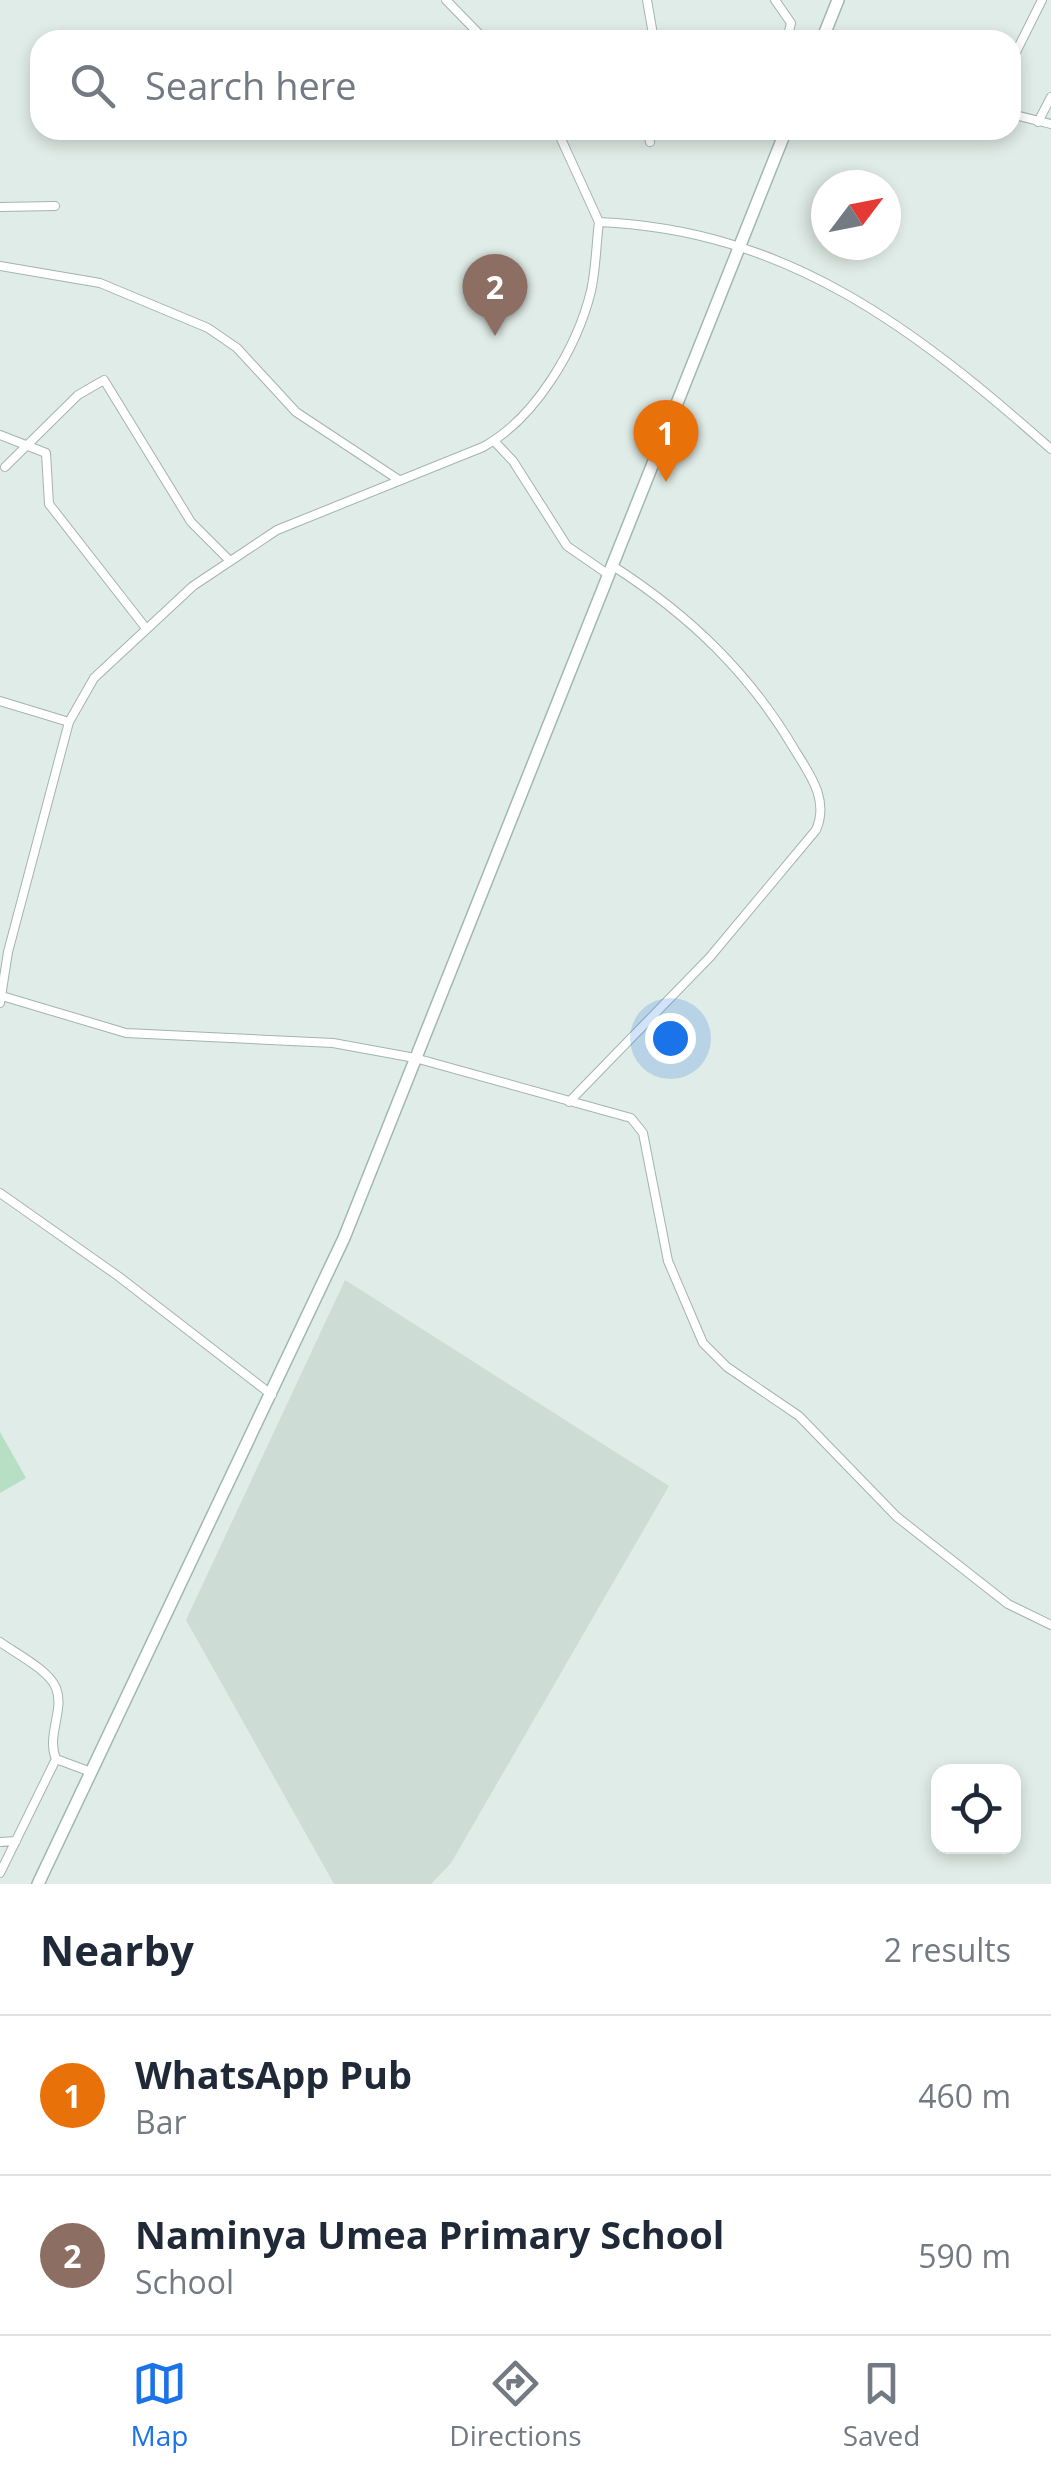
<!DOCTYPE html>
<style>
body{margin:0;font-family:"Open Sans",sans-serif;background:#f6f6f7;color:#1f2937}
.controls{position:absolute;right:30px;bottom:30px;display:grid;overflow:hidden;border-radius:20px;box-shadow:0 5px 15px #0003}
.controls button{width:90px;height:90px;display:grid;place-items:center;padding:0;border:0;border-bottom:2px solid #e0e1e3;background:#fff;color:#1f2937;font:50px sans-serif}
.compass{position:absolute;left:811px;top:170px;width:90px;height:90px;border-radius:50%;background:#fff;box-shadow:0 5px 15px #0003;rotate:58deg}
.you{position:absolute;left:670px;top:1038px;width:35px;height:35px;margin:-25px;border:8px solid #fff;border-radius:50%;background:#1a73e8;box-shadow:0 0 0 15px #1a73e833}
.badge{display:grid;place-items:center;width:65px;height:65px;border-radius:50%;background:#1a73e8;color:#fff;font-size:32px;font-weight:700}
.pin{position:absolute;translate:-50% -82px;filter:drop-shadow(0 2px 5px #0008)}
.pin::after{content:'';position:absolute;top:52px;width:35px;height:30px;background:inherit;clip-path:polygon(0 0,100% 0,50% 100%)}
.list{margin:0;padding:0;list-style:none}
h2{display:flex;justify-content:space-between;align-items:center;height:130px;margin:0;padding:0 40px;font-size:42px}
h2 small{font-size:32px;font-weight:400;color:#747a83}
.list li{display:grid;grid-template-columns:65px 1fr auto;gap:30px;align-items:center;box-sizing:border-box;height:160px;padding:0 40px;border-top:2px solid #e0e1e3}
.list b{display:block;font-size:38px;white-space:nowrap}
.list p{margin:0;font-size:32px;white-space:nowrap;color:#747a83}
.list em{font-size:32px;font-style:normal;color:#747a83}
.icon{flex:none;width:55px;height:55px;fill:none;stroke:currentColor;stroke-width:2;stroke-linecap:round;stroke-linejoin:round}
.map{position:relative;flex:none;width:1051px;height:1884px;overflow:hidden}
.search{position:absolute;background:#fff;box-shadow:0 5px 15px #0003;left:30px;right:30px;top:30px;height:110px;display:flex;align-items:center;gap:25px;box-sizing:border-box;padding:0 35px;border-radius:30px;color:#747a83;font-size:38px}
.sheet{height:450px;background:#fff}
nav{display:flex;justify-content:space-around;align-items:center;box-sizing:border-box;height:140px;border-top:2px solid #e0e1e3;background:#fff;font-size:28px;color:#747a83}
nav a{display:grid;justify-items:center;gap:5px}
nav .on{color:#1a73e8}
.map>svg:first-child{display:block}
.built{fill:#cedcd6}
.green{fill:#b7dfc4}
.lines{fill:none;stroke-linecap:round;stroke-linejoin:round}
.street-casing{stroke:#a3b4af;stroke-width:10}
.secondary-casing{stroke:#9eb9b0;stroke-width:14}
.street{stroke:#fff;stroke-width:8}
.secondary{stroke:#fff;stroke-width:11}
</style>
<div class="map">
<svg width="1051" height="1884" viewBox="0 0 1051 1884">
<rect width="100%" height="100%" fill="#e0ece7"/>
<!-- built -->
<path class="built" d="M345,1280l324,206 -218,377 -20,21h-97l-148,-264z"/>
<!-- green -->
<path class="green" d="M0,1432l26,46 -26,15z"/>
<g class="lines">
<!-- street casing -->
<g class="street-casing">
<path id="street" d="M446,0l39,40
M647,0l7,40
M775,0l16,23 -4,17
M1011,62l31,-62
M1011,114l40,10
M1038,122l13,-25
M557,130l42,92c189,8 316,107 452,227
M647,130l3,12
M0,207l55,-1
M0,266l100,17 108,45 29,20 59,64 103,68
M0,435l46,18 3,51 96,123
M494,441l19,20 54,85 42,29
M5,467l73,-72 26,-15 87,142 37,37
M0,701l69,21
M2,996l124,37 207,10 82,15 216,60 12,15 25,128 35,82 24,24 72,49 98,101 111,87 43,21
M0,1003l8,-51 61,-230 25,-44 99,-92 84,-56 206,-83c52,-28 94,-99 108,-156 5,-22 5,-46 8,-69
M569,1102l141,-145 106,-127c13,-29 -5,-54 -20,-78 -46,-79 -107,-137 -183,-186
M0,1193l118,83 154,119
M0,1642c15,11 49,28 56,46 9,22 -10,47 0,71l-56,114
M56,1759l35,13
M0,1842l16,-1"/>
</g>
<!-- secondary casing -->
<g class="secondary-casing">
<path id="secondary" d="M822,40l16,-40
M38,1884l306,-646 442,-1108"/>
</g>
<!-- street -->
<use href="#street" class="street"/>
<!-- secondary -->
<use href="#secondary" class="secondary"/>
</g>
</svg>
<div class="controls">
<button><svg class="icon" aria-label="locate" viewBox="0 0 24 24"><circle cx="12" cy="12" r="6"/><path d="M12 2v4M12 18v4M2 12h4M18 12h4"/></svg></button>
</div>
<svg class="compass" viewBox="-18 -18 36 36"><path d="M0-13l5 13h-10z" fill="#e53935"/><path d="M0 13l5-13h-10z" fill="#747a83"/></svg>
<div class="you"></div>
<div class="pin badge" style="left:666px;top:482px;background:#e8710a">1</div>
<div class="pin badge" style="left:495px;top:336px;background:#8d6e63">2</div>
<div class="search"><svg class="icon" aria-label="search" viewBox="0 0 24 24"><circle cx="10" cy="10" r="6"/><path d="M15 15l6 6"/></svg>Search here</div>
</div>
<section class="sheet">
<h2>Nearby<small>2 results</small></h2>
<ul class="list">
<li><span class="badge" style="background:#e8710a">1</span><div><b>WhatsApp Pub</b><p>Bar</p></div><em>460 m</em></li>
<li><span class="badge" style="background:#8d6e63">2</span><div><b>Naminya Umea Primary School</b><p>School</p></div><em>590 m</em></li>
</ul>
</section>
<nav>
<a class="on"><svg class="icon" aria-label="map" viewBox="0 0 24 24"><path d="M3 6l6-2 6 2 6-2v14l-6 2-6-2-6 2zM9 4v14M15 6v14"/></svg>Map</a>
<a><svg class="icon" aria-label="directions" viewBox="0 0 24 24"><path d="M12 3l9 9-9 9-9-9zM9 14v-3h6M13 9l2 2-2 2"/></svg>Directions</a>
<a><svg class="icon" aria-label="saved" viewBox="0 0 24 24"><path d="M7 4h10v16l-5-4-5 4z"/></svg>Saved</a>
</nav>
